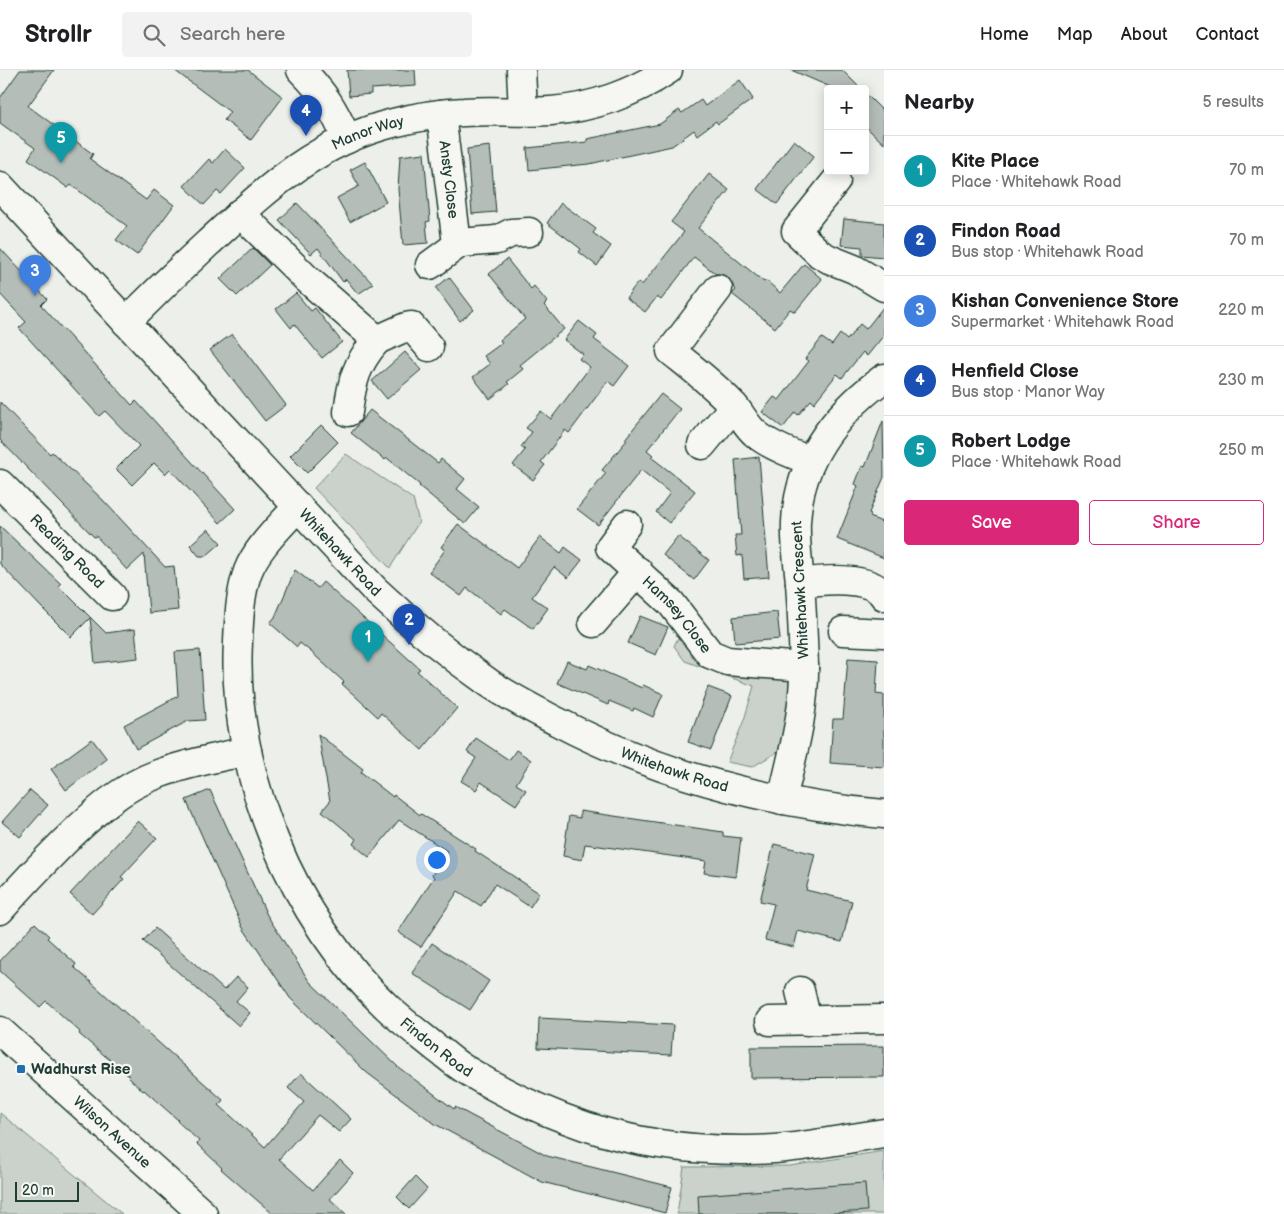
<!DOCTYPE html>
<meta charset="utf-8">
<style>
body{margin:0;font-family:"Balsamiq Sans",sans-serif;background:#f2f2f2;color:#202124}
.controls{position:absolute;right:15px;top:15px;display:grid;overflow:hidden;border-radius:5px;box-shadow:0 2px 12px #0003}
.controls button{width:45px;height:45px;display:grid;place-items:center;padding:0;border:0;border-bottom:1px solid #e0e0e0;background:#fff;color:#202124;font:25px sans-serif}
.scale{position:absolute;left:15px;bottom:12px;width:64px;box-sizing:border-box;padding-left:5px;border:2px solid #1f3d34;border-top:0;font-size:14px;line-height:18px;white-space:nowrap;color:#1f3d34;-webkit-text-stroke:4px #f6f6f2;paint-order:stroke}
.you{position:absolute;left:436px;top:789px;width:18px;height:18px;margin:-12px;border:4px solid #fff;border-radius:50%;background:#1a73e8;box-shadow:0 0 0 8px #1a73e833}
.badge{display:grid;place-items:center;width:32px;height:32px;border-radius:50%;background:#db2777;color:#fff;font-size:16px;font-weight:700}
.pin{position:absolute;translate:-50% -41px;filter:drop-shadow(0 1px 2px #0008)}
.pin::after{content:'';position:absolute;top:26px;width:18px;height:15px;background:inherit;clip-path:polygon(0 0,100% 0,50% 100%)}
.list{margin:0;padding:0;list-style:none}
h2{display:flex;justify-content:space-between;align-items:center;height:65px;margin:0;padding:0 20px;font-size:21px}
h2 small{font-size:16px;font-weight:400;color:#757577}
.list li{display:grid;grid-template-columns:32px 1fr auto;gap:15px;align-items:center;box-sizing:border-box;height:70px;padding:0 20px;border-top:1px solid #e0e0e0}
.list b{display:block;font-size:19px;white-space:nowrap}
.list p{margin:0;font-size:16px;white-space:nowrap;color:#757577}
.list em{font-size:16px;font-style:normal;color:#757577}
.actions{display:flex;gap:10px;padding:15px 20px}
.actions a{flex:1;padding:11px 0;border:1px solid #db2777;border-radius:5px;text-align:center;font-size:18px;color:#db2777}
.actions .main{background:#db2777;color:#fff}
.icon{flex:none;width:28px;height:28px;fill:none;stroke:currentColor;stroke-width:2;stroke-linecap:round;stroke-linejoin:round}
.map{position:relative;flex:none;width:884px;height:1144px;overflow:hidden}
header{display:flex;align-items:center;gap:30px;box-sizing:border-box;height:70px;padding:0 25px;background:#fff;border-bottom:1px solid #e0e0e0}
header strong{font-size:24px}
nav{display:flex;gap:28px;margin-inline-start:auto;font-size:18px}
.search{width:350px;height:45px;background:#f2f2f2;display:flex;align-items:center;gap:12px;box-sizing:border-box;padding:0 18px;border-radius:5px;color:#757577;font-size:19px}
main{display:flex}
aside{flex:1;background:#fff}
.map>svg:first-child{display:block}
.green{fill:#cbd2cc;stroke:#758880}
.building{fill:#b4bdb8;stroke:#1f3d34}
.lines{fill:none;stroke-linecap:round;stroke-linejoin:round}
.minor-casing{stroke:#1f3d34;stroke-width:31}
.minor{stroke:#f6f6f2;stroke-width:28}
.poi-dot{fill:#1f6fb2;stroke:#f6f6f2;stroke-width:2}
.labels{text-anchor:middle;stroke-width:4.5;stroke-linejoin:round;paint-order:stroke}
.street-label{font-size:15px;fill:#1f3d34;stroke:#f6f6f2}
.poi-label{font-size:15px;font-weight:bold;fill:#1f3d34;stroke:#f6f6f2;text-anchor:start}
</style>
<header>
<strong>Strollr</strong>
<div class="search"><svg class="icon" aria-label="search" viewBox="0 0 24 24"><circle cx="10" cy="10" r="6"/><path d="M15 15l6 6"/></svg>Search here</div>
<nav><a>Home</a><a>Map</a><a>About</a><a>Contact</a></nav>
</header>
<main>
<div class="map">
<svg width="884" height="1144" viewBox="0 0 884 1144">
<rect width="100%" height="100%" fill="#edefea"/>
<filter id="ink" filterUnits="userSpaceOnUse"><feTurbulence type="fractalNoise" baseFrequency=".02" numOctaves="2"/><feDisplacementMap in="SourceGraphic" scale="10" xChannelSelector="R" yChannelSelector="G"/><feConvolveMatrix kernelMatrix="1 2 1 2 8 2 1 2 1" color-interpolation-filters="sRGB"/></filter>
<g filter="url(#ink)">
<!-- green -->
<path class="green" d="M346,384l67,45 6,23 -29,46 -76,-80z
M681,562l105,45 7,6 -7,64 -34,20 -25,-5 17,-42 10,-34 -69,-25 -11,-15z
M0,1043l122,101h-122z
M884,1081v63h-207l7,-47 106,-1z"/>
<!-- building -->
<path class="building" d="M20,0h34l-26,36 65,48 -3,5 56,41 8,-10 20,15 -37,50 -21,-15 11,-14 -56,-41 -3,3 -40,-29 7,-11 -35,-25v-25z
M174,0h74l35,27 -32,43 -27,-20 6,-8z
M347,0h68l1,16 -45,3v5l-22,2z
M791,0h51l19,19h-26z
M740,10l13,19 -35,25 -2,-3 -19,14 -3,-5 -22,16 -83,18 -60,6 -2,-22 60,-6v-3l73,-15 19,-14 3,3 19,-13 4,6z
M865,23l19,19v32l-19,-18z
M794,70l20,16 -37,48 -20,-15z
M490,76l6,66 -24,2 -5,-65z
M225,79l20,19 -24,26 -4,-3 -13,14 -20,-19 25,-27 4,4z
M424,83l6,68 -4,1 2,21 -25,2 -5,-56 2,-33z
M365,92l21,40 -36,20 -13,-24 22,-12 -9,-16z
M709,104l20,16 -31,38 66,54 2,-2 14,13 24,-29 18,15 -27,33 -5,-3 -15,19 -43,-34 4,-4 -8,-13 -8,-3h-4l-22,-17 -33,43 -4,-3 -12,15 -19,-14 12,-16 4,3 42,-53 -13,-10z
M297,133l16,17 60,64 -15,10 -12,-15 -3,3 -25,-34 -7,6 -32,-34z
M561,133l35,26 -3,4 18,13 -14,20 -18,-14 2,-3 -34,-26z
M844,149l40,4v34l-22,-2v-8l-21,-2z
M0,178l47,51 -6,6 91,100 4,-4 99,108 -15,14 -50,-54 -5,5 -11,-11 -22,22 -16,-16 23,-23 -34,-35 -6,5 -80,-88 7,-6 -26,-28z
M253,178l17,17 -33,31 -17,-17z
M507,189l24,30 3,-3 13,16 -3,3 20,24 -44,36 3,4 -16,13 2,2 -19,15 -17,-22 17,-13 -6,-8 18,-13 -2,-3 25,-21 -36,-45z
M449,207l25,33 -14,11 -24,-33z
M296,223l15,18 4,-3 27,34 -20,16 -28,-34 -3,4 -15,-19z
M884,236v29l-17,21 -4,-4 -21,26 -5,-4 -23,29 -3,-3 -13,15 -3,-3 -12,16 -21,-16 12,-15 5,3 30,-39 -4,-2 17,-21 10,7 8,-11 7,6 13,-16 6,5z
M579,251l18,14 -3,4 35,27 -15,20 -6,-5 -39,52 -4,-3 -24,32 4,3 -12,15 -20,-15 12,-15 -4,-3 11,-15 -6,-4 15,-17 10,8 39,-52 -11,-8 4,-5 -19,-14z
M232,264l54,71 -21,16 -55,-71z
M405,282l16,18 -34,29 -15,-18z
M661,324l19,15 -33,41 6,5 -2,2 44,34 -26,32 -13,-11 14,-19 -29,-23 -43,55 -21,-16 29,-36 -4,-3 25,-30 -2,-1z
M0,332l50,52 2,-2 51,48 62,67 9,-1 4,44 -29,3 -5,-59 -17,16 -31,-34 -2,1 -94,-97z
M370,340l68,53 3,-4 24,20 -8,10 22,18 -14,17 -46,-38 1,-1 -33,-27 -2,2 -34,-27z
M883,351l1,56 -15,36 2,1 -1,3 14,6v35l-47,-19 21,-53 -3,-2 7,-18 3,1z
M321,355l17,17 -31,31 -17,-17z
M759,387l10,120 -25,2 -2,-24 -5,1 -2,-21h6l-6,-75z
M458,454l59,44 23,-31 21,16 4,-6 17,13 -14,18 -14,-11 -22,30 16,11 -15,21 -28,-20 -4,5 -34,-26 -6,8 -32,-24 16,-22 -4,-3z
M0,456l61,58 -2,2 47,47 29,-4 3,29 -43,5 -5,-45 -19,19 -29,-29 -42,-44z
M208,459l13,14 -15,13h-7l-9,-11z
M678,466l31,24 -15,20 -31,-25z
M295,500l23,18 5,-6 97,87 -3,2 40,37 -35,42 -41,-37 -3,4 -36,-33 2,-2 -34,-31 -10,-8 -3,4 -27,-24 5,-6z
M777,542l3,27 -45,4 -2,-26z
M640,546l28,11 -12,28 -28,-12z
M200,580l5,70 -17,1 -52,28 -12,-24 54,-29 -3,-44z
M848,588l30,2 -2,34 8,1v72l-54,-4 3,-44h10z
M567,591l20,8 2,-4 53,23 1,-3 20,9 -10,23 -19,-9 -1,3 -24,-10 -1,4 -51,-22z
M708,617l24,9 -21,54 -23,-8z
M318,664l45,35 -2,3 32,25 1,-2 26,20 1,-1 55,35 -1,2 64,42 -9,14 -35,-23 -14,22 -23,-15 -37,56 -23,-15 36,-55 -2,-2 15,-24 -48,-31 -30,37 -16,-13 3,-5 -34,-28 8,-10z
M476,668l33,22 7,-10 15,10 -15,24 10,6 -10,15 -35,-23 -5,8 -15,-9 15,-23 -9,-6z
M92,669l15,20 -41,31 -15,-21z
M30,720l18,15 -28,32 -18,-15z
M210,720l57,125 42,66 89,86 56,42 1,-2 92,49 125,31 -7,26 -123,-31 -107,-58 -69,-52 -76,-74 -47,-70 -57,-128z
M580,741l143,21v4l18,2 -5,39 -32,-4 2,-12 -121,-17 -3,16 -19,-4 6,-40 11,2z
M138,751l19,17 -36,39 3,2 -32,35 -22,-20z
M774,774l41,10 -9,36 46,11 -10,41 -44,-11 -4,16 -29,-7 9,-36 -14,-3z
M35,853l14,13 -2,2 29,26 -2,3 149,133 -4,5 46,42 39,-45 -16,-14 13,-15 50,46 -12,13 -21,-17 -39,44 34,31 27,-30 13,13 -23,26 16,15h-73l-52,-45 1,-1 -25,-24 2,-3 -22,-20 1,-1 -34,-30 -1,1 -15,-14 1,-1 -50,-42 1,-2 -34,-31 -6,6 -40,-36v-10z
M155,858l69,62 12,-13 12,10 -12,14 14,12 -11,13 -96,-85z
M432,873l57,38 -19,29 -58,-37z
M539,948l134,7 -2,30 -133,-7z
M884,976v31l-133,1v-31z
M415,1107l12,12 -18,20 -12,-12z
M865,1113l2,28 -48,3h-120l-1,-19z"/>
<g class="lines">
<!-- minor casing -->
<g class="minor-casing">
<g id="minor">
<path d="M301,0c23,23 33,40 46,69"/>
<path d="M521,0l2,41"/>
<path id="s1" d="M441,44l15,122 4,7 37,-3 14,-7 18,-1"/>
<path d="M836,111l-40,50 24,23 9,5 25,10 30,18"/>
<path id="s2" d="M0,116l375,404c36,34 74,65 114,93 22,15 46,27 69,39 102,53 212,82 326,92"/>
<path d="M240,143l67,66 70,61 29,-13 5,-1 18,21"/>
<path d="M430,195l30,-22"/>
<path d="M718,219l-47,62c21,17 42,33 61,53 9,9 14,22 24,30 13,11 38,21 55,27"/>
<path id="s3" d="M126,252c27,-27 54,-53 82,-79 58,-53 106,-100 185,-120 23,-6 48,-10 71,-11 29,-2 58,1 87,-1 41,-3 83,-18 117,-41"/>
<path d="M348,342c4,-31 8,-48 29,-72"/>
<path d="M702,375l32,-39"/>
<path id="s4" d="M0,414l112,112"/>
<path id="s5" d="M298,436c-17,20 -40,40 -50,65 -8,22 -9,48 -10,71 -7,130 55,278 150,366 15,14 31,26 47,39 10,7 20,17 31,23 37,23 78,42 119,56 50,17 105,24 157,24 47,1 95,-10 142,-17"/>
<path id="s6" d="M627,454l-17,23 61,56 39,51 17,7 77,6"/>
<path d="M800,513c21,-3 71,-8 84,13"/>
<path d="M593,553l45,-52"/>
<path d="M843,561l41,2"/>
<path d="M782,730c10,-44 23,-88 22,-134 -1,-28 -2,-56 -4,-84 -2,-20 -5,-40 -4,-60 3,-62 40,-109 88,-144"/>
<path d="M0,840c20,-23 41,-45 63,-67 29,-28 56,-55 95,-69 29,-11 59,-16 89,-23"/>
<path d="M800,921l7,30"/>
<path d="M770,951l114,-2"/>
<path id="s7" d="M0,961l203,183"/>
</g>
</g>
<!-- minor -->
<use href="#minor" class="minor"/>
</g>
</g>
<!-- markers -->
<rect class="poi-dot" x="16" y="994" width="10" height="10" rx="2.5"/>
<g class="labels">
<!-- street labels -->
<g class="street-label">
<text dy="5" stroke="none"><textPath href="#s3" startOffset="310">Manor Way</textPath></text>
<text dy="5" stroke="none"><textPath href="#s1" startOffset="66">Ansty Close</textPath></text>
<text dy="5" stroke="none"><textPath href="#s4" startOffset="95">Reading Road</textPath></text>
<text dy="5" stroke="none"><textPath href="#s2" startOffset="500">Whitehawk Road</textPath></text>
<text transform="translate(800 520) rotate(-93)" y="5">Whitehawk Crescent</text>
<text dy="5" stroke="none"><textPath href="#s6" startOffset="124">Hamsey Close</textPath></text>
<text dy="5" stroke="none"><textPath href="#s2" startOffset="904">Whitehawk Road</textPath></text>
<text dy="5" stroke="none"><textPath href="#s5" startOffset="624">Findon Road</textPath></text>
<text dy="5" stroke="none"><textPath href="#s7" startOffset="151">Wilson Avenue</textPath></text>
</g>
<!-- poi labels -->
<g class="poi-label">
<text x="31" y="1004">Wadhurst Rise</text>
</g>
</g>
</svg>
<div class="controls">
<button>+</button>
<button>−</button>
</div>
<div class="scale">20 m</div>
<div class="you"></div>
<div class="pin badge" style="left:368px;top:592px;background:#0f9aa8">1</div>
<div class="pin badge" style="left:409px;top:575px;background:#1a4fb4">2</div>
<div class="pin badge" style="left:35px;top:226px;background:#3f7fe0">3</div>
<div class="pin badge" style="left:306px;top:66px;background:#1a4fb4">4</div>
<div class="pin badge" style="left:61px;top:93px;background:#0f9aa8">5</div>
</div>
<aside>
<h2>Nearby<small>5 results</small></h2>
<ul class="list">
<li><span class="badge" style="background:#0f9aa8">1</span><div><b>Kite Place</b><p>Place · Whitehawk Road</p></div><em>70 m</em></li>
<li><span class="badge" style="background:#1a4fb4">2</span><div><b>Findon Road</b><p>Bus stop · Whitehawk Road</p></div><em>70 m</em></li>
<li><span class="badge" style="background:#3f7fe0">3</span><div><b>Kishan Convenience Store</b><p>Supermarket · Whitehawk Road</p></div><em>220 m</em></li>
<li><span class="badge" style="background:#1a4fb4">4</span><div><b>Henfield Close</b><p>Bus stop · Manor Way</p></div><em>230 m</em></li>
<li><span class="badge" style="background:#0f9aa8">5</span><div><b>Robert Lodge</b><p>Place · Whitehawk Road</p></div><em>250 m</em></li>
</ul>
<div class="actions"><a class="main">Save</a><a>Share</a></div>
</aside>
</main>
